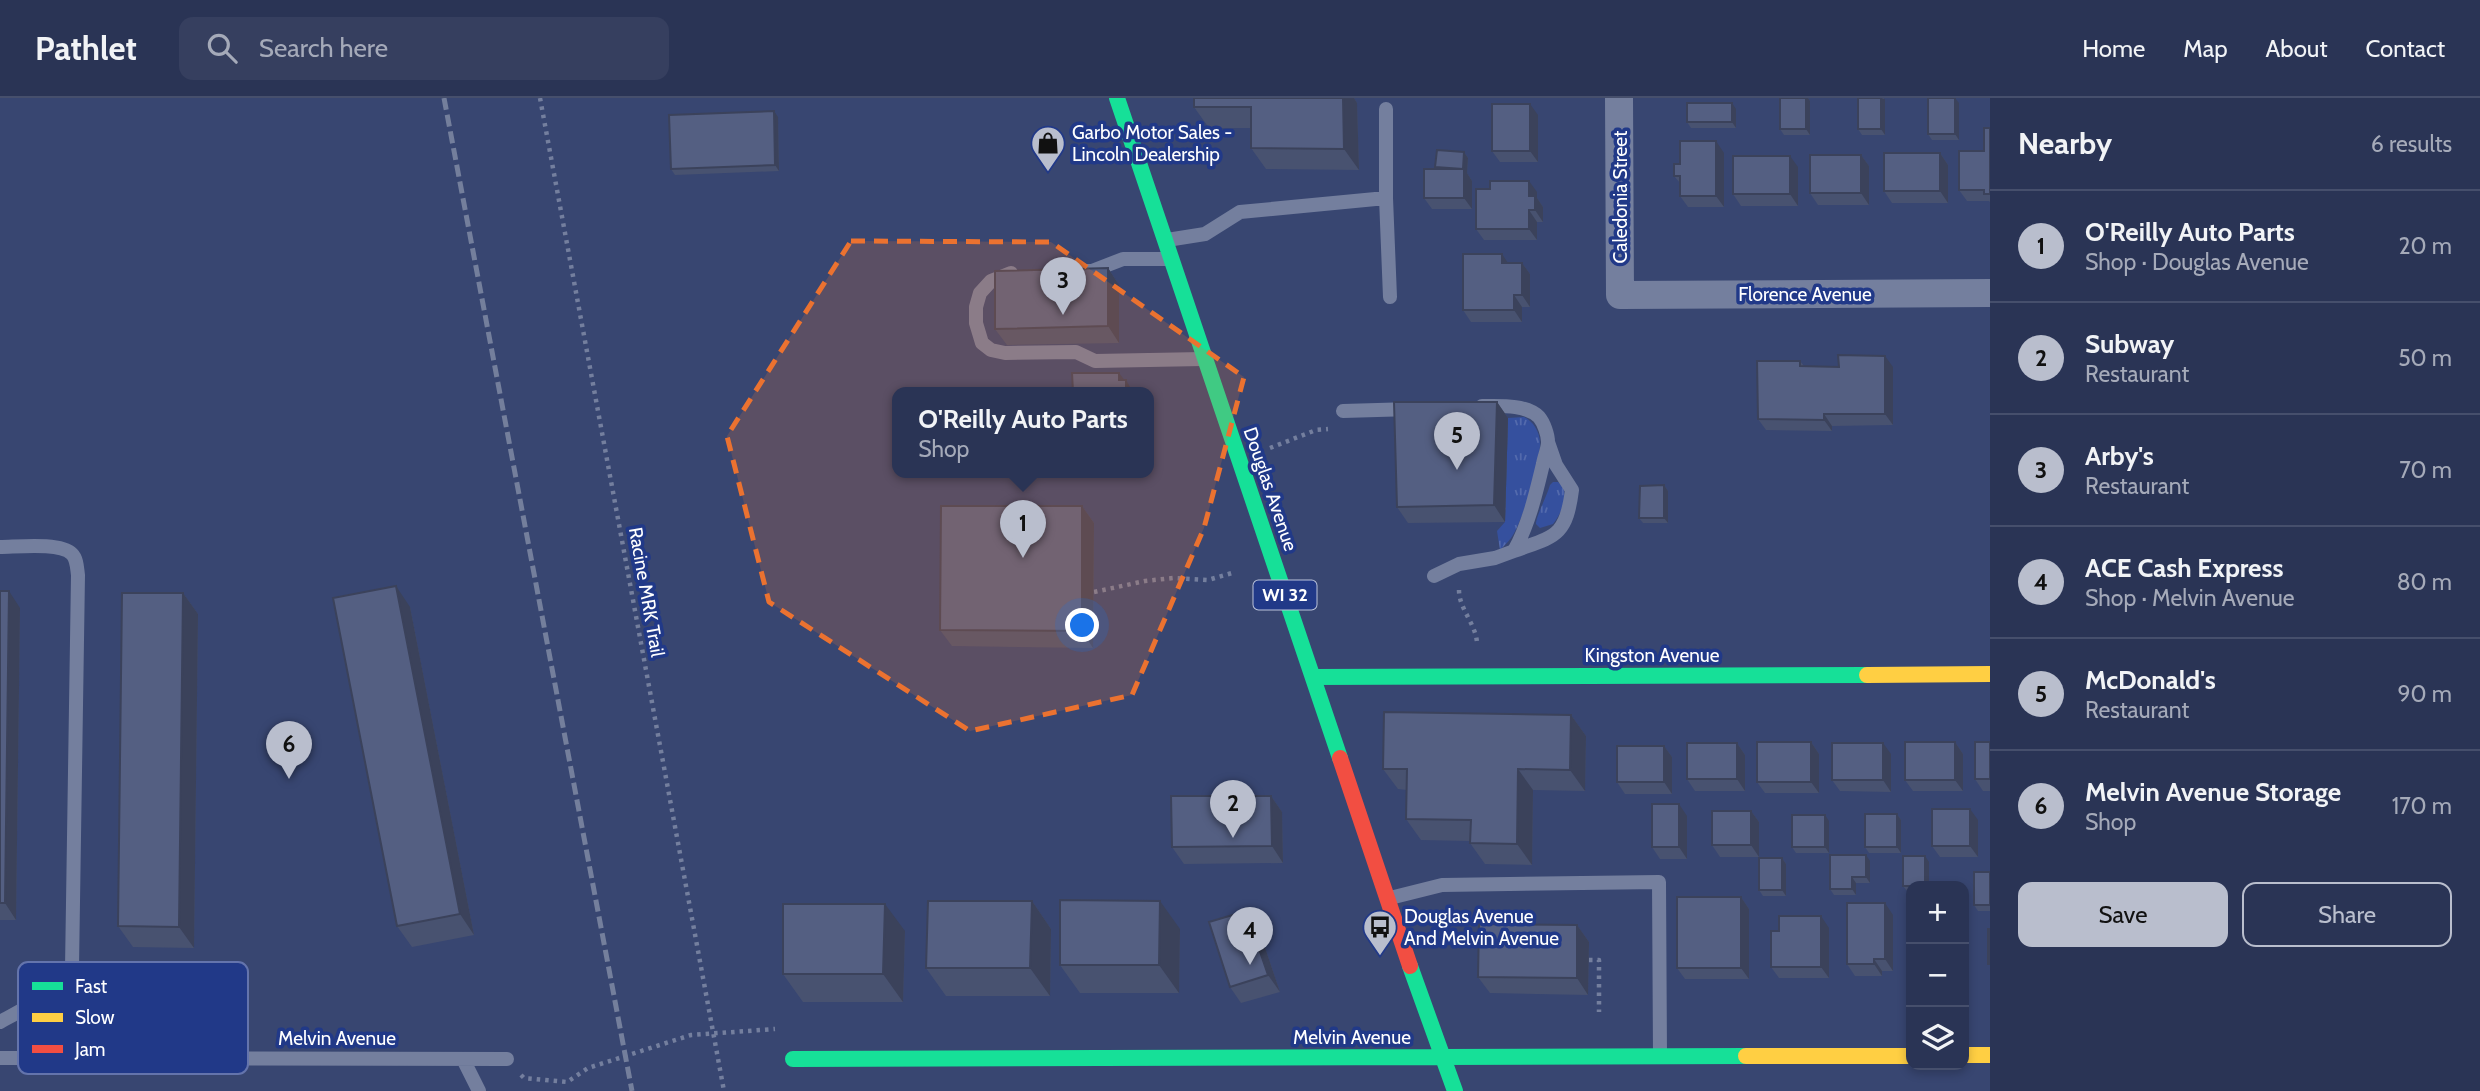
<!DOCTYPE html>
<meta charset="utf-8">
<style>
body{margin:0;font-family:Cabin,sans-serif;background:#363f5f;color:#f1f3f6}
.controls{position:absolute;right:21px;bottom:21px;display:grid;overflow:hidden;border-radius:14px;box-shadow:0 4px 10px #0003}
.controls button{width:63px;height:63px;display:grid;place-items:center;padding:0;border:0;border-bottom:2px solid #464f6c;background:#2a3455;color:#f1f3f6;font:35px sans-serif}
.you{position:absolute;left:1083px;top:528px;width:24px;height:24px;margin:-18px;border:5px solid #fff;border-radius:50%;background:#1a73e8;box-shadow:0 0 0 10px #1a73e833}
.badge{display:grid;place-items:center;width:46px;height:46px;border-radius:50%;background:#b9becd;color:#111;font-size:23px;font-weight:700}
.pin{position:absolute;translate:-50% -58px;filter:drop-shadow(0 2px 4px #0008)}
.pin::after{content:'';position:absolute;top:37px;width:24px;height:21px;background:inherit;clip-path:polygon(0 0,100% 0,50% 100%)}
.popup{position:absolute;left:892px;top:289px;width:262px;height:91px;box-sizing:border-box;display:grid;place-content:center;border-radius:14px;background:#2a3455;filter:drop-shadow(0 2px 5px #0005);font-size:23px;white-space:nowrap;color:#a5aab9}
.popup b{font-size:26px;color:#f1f3f6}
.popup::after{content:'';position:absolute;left:50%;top:100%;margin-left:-14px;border:14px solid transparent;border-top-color:#2a3455}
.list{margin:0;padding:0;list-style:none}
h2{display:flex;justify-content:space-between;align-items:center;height:91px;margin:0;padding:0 28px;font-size:30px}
h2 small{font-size:23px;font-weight:400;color:#a5aab9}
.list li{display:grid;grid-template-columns:46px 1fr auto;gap:21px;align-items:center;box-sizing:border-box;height:112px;padding:0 28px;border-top:2px solid #464f6c}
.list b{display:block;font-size:26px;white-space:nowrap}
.list p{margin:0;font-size:23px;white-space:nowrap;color:#a5aab9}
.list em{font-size:23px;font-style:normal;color:#a5aab9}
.actions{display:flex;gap:14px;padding:21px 28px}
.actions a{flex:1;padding:16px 0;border:2px solid #b9becd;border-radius:14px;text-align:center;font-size:24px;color:#b9becd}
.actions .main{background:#b9becd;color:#111}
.icon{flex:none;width:38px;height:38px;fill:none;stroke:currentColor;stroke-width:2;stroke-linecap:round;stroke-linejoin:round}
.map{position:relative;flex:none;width:1990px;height:993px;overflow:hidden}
header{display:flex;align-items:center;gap:42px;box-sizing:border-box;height:98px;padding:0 35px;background:#2a3455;border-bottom:2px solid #464f6c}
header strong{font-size:33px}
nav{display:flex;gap:38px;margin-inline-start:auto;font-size:24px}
.search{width:490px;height:63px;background:#363f5f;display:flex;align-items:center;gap:18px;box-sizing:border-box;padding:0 24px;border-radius:14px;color:#a5aab9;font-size:26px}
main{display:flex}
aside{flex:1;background:#2a3455}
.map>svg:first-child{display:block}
.grass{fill:url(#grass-tufts)}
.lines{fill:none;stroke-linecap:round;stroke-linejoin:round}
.path{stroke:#747f9e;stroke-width:4.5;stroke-dasharray:3.5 5;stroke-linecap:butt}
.lane{stroke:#747f9e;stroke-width:14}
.street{stroke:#747f9e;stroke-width:28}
.fast{stroke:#16e098;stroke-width:16}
.slow{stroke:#ffcf43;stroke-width:16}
.jam{stroke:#f24e42;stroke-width:16}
.rail{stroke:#747f9c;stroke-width:5;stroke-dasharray:12 5;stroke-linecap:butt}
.wall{fill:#485270}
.shaded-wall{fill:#3b425b}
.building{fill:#545f82;stroke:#3b425b;stroke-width:2}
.marked{fill:#eb7230;fill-opacity:0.2;stroke:#eb7230;stroke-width:5;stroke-dasharray:14 9;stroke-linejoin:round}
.labels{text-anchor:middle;stroke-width:7;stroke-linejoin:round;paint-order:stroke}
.shield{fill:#213988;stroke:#bcc4db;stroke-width:2}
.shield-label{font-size:18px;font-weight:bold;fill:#fff}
.poi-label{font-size:19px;fill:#fff;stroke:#213988;text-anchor:start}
.street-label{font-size:19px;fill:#fff;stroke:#213988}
.key{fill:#213988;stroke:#6474ac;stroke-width:2}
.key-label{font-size:19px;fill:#fff}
</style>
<header>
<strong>Pathlet</strong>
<div class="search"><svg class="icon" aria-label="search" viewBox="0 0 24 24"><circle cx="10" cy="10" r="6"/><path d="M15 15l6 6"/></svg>Search here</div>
<nav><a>Home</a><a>Map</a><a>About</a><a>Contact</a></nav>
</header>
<main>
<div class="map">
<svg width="1990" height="993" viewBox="0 0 1990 993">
<defs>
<pattern id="grass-tufts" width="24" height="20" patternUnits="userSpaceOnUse" patternTransform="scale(1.75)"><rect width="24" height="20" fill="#35509e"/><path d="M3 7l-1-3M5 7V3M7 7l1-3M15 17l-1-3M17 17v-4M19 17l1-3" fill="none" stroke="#536aad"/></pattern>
</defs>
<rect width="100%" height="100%" fill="#384671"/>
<!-- grass -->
<path class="grass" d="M1524,319c9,4 16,15 16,26 1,17 -18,81 -29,95 -3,4 -7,8 -11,12l-3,-19 8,-9 3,-104z
M1553,384h5c14,11 4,30 -5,42l-13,4 -4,-4c0,-8 11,-28 14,-39z"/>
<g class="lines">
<!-- path -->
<path class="path" d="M540,0l184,993
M1270,350l46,-18 12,-1
M1459,492c0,19 17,34 18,53
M1094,494l51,-11 28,-3 35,2 24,-7
M1589,862h10v52
M521,977l3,3 43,4 21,-14 103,-33 84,-6"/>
<!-- lane -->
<path class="lane" d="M1386,100l4,99
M1167,142l38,-6 35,-22 146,-14v-89
M1080,173h12l31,-12h47
M1011,175l-20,8 -11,12 -4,14v16l6,20 9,7 14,3 71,-1 19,9 108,-2
M1343,313l69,-2
M0,449c17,0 60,-5 72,7 5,5 5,14 6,21l-6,393c-11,23 -50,42 -72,54
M1514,453c41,-15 52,-14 58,-61l-16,-25 -8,-23
M1434,478l25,-12 36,-6 19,-7c15,-27 22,-58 29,-87 1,-7 5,-15 5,-22 0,-7 -4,-19 -9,-25 -13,-13 -40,-11 -57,-11
M1390,800l52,-13 217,-3 1,174
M0,960l507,1
M463,961l16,32"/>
<!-- street -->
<path class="street" d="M1619,0l1,197 370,-2"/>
<!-- fast -->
<path class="fast" d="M1117,0l223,660
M1313,579l554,-2
M1410,868l45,125
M793,961l953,-3"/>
<!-- slow -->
<path class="slow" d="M1867,577l123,-1
M1964,957h26
M1746,958h165"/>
<!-- jam -->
<path class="jam" d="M1340,660l70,208"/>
<!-- rail -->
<path class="rail" d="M444,0l188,993"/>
</g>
<!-- wall -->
<path class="wall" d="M1194,0h160l3,5 2,67 -93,-1 -15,-21v-20h-42l-15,-21z
M1780,0h28l2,3v34h-26l-4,-6z
M1858,0h26l1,37h-23l-4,-6z
M1959,5v37h-27l-4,-6z
M1736,11v19h-45l-4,-6z
M1538,17v47h-38l-8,-11z
M778,19l1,54 -104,4 -4,-6z
M1990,30v74l-1,-1h-22l-8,-11 25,-39z
M1464,54l4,6 -1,15 5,8v28h-40l-8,-11 12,-29 -1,-2z
M1724,55v54h-36l-8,-11v-13l-6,-7 6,-12z
M1940,55l8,12v38h-56l-8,-12z
M1861,57l8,11v39h-51l-8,-12z
M1798,69v39h-57l-8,-12z
M1537,94v6l6,9v15h-6v18h-53l-8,-11z
M1508,165h14l8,11v33h-8v15h-51l-8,-12z
M1108,170l11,17v58l-112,2 -12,-16z
M1800,263l4,5 89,1v58l-61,1v5l-66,-1 -8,-11z
M1497,304l11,16 -3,104 -97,1 -11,-16z
M1664,387l4,6v32h-25l-4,-5z
M1082,408l12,17 -1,125 -141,-2 -12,-16z
M0,493l20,17 -4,312h-16z
M183,495l15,21 -4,334 -61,-1 -15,-21z
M410,509l64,328 -62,12 -15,-21z
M1571,617l15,21 -1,55 -52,-1 -1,75 -47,-1 -15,-21v-2l-49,-1 -15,-21 1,-29 -9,-1 -15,-20z
M1811,644l8,12v39h-54l-8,-11z
M1955,644l8,12v37h-50l-8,-11z
M1990,644v49h-7l-8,-12z
M1737,645l8,12v36h-50l-8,-12z
M1664,648l8,11v37h-47l-8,-12z
M1891,656v38l-51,-1 -8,-11z
M1271,698l11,16 1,51 -99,1 -12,-17z
M1751,713l8,11v35h-39l-8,-12z
M1897,716l4,6v33h-32l-4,-6z
M1687,718v43h-27l-8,-12z
M1978,722v37h-38l-8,-11z
M1829,723v32h-33l-4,-6z
M1782,760l4,6v32h-23l-4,-6z
M1870,763v22h-14v12h-22l-4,-6z
M1929,764v24h-18v5h-4l-4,-5z
M1990,774v39h-12l-4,-6z
M1741,799l8,12v70h-64l-8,-11z
M1032,803l19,28 -1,67h-104l-20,-28z
M1246,813l12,16 22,65 -39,11 -11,-16z
M1893,817v56h-11v5h-27l-8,-12z
M1577,827l12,17 -1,53 -98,-2 -12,-16z
M1829,830v50h-50l-8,-11 8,-36z
M1180,831l-1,64h-99l-20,-28z
M905,833l-2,71h-100l-20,-28z"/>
<!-- shaded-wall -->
<path class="shaded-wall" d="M1343,0h11l3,5 2,67 -15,-21z
M1806,0h2l2,3v34l-4,-6z
M1881,0l4,1v36l-4,-6z
M1955,0l4,5v37l-4,-6z
M1732,5l4,6v19l-4,-6z
M1530,6l8,11v47l-8,-11z
M774,13l4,6 1,54 -4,-6z
M1716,43l8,12v54l-8,-11z
M1464,54l4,6 -1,15 5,8v28l-8,-11 -1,-28z
M1940,55l8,12v38l-8,-12z
M1861,57l8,11v39l-8,-12z
M1790,58l8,11v39l-8,-12z
M1529,83l8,11v6l6,9v15l-8,-12 -6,-14z
M1529,112l8,12v18l-8,-11z
M1502,156l8,12 -8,-3z
M1522,165l8,11v33l-8,-12z
M1108,170l11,17v58l-11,-17z
M1514,197l8,12v15l-8,-12z
M1885,258l8,11v58l-8,-11z
M1119,275l7,9v-2l7,12h-7l-7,-12z
M1497,304l11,16 -3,104 -11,-17z
M1824,316l8,12v5l-8,-11z
M1664,387l4,6v32l-4,-5z
M1082,408l12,17 -1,125 -11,-17z
M396,488l14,21 64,328 -14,-21z
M9,493l11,17 -4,312 -11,-17z
M183,495l15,21 -4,334 -15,-21z
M1571,617l15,21 -1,55 -15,-21z
M1811,644l8,12v39l-8,-11z
M1955,644l8,12v37l-8,-11z
M1737,645l8,12v36l-8,-12z
M1883,645l8,11v38l-8,-12z
M1664,648l8,11v37l-8,-12z
M1518,671l15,21 -1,75 -15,-21z
M1271,698l11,16 1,51 -11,-17z
M1679,706l8,12v43l-8,-12z
M1970,711l8,11v37l-8,-11z
M1751,713l8,11v35l-8,-12z
M1897,716l4,6v33l-4,-6z
M1825,717l4,6v32l-4,-6z
M1866,757l4,6v22l-4,-6z
M1925,758l4,6v24h-4z
M1782,760l4,6v32l-4,-6z
M1852,779l4,6v12l-4,-6z
M1741,799l8,12v70l-8,-11z
M1032,803l19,28 -1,67 -20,-28z
M1160,803l20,28 -1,64 -20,-28z
M1885,805l8,12v56l-8,-12z
M885,806l20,27 -2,71 -20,-28z
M1246,813l12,16 22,65 -12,-17z
M1964,814l1,2v55l-1,-1z
M1821,818l8,12v50l-8,-11z
M1577,827l12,17 -1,53 -11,-17z
M1874,861l8,12v5l-8,-12z"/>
<!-- building -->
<path class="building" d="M1194,0h149l1,51 -93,-1v-41h-57z
M1780,0h26v31h-26z
M1858,0h23v31h-23z
M1928,0h27v36h-27z
M1687,5h45v19h-45z
M1492,6h38v47h-38z
M774,13l1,54 -104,4 -2,-54z
M1984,30h6v66h-6v-4h-25v-39h25z
M1680,43h36v55h-36v-20h-6v-12h6z
M1437,52l27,2 -1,17 -28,-2z
M1884,55h56v38h-56z
M1810,57h51v38h-51z
M1733,58h57v38h-57z
M1424,71h40v29h-40z
M1490,83h39v15h6v14h-6v19h-53v-40h14z
M1463,156h39v9h20v32h-8v15h-51z
M1108,170v58l-113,3v-58z
M1838,257l47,1v58h-61v6l-66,-1 -1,-58h43v5l39,1z
M1072,275h47v7h7v12h-53z
M1394,304h103l-3,103 -97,2z
M1664,387v33h-25l1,-32z
M941,408h141v125l-142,-1z
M396,488l64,328 -63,12 -64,-328z
M0,493h9l-4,312h-5z
M122,495h61l-4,334 -61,-1z
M1384,614l187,3 -1,55 -52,-1 -1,75 -47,-1 1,-23 -65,-1 1,-50h-24z
M1757,644h54v40h-54z
M1905,644h50v38h-50z
M1975,644h15v37h-15z
M1687,645h50v36h-50z
M1832,645h51v37h-51z
M1617,648h47v36h-47z
M1171,698h100l1,50 -100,1z
M1652,706h27v43h-27z
M1932,711h38v37h-38z
M1712,713h39v34h-39z
M1865,716h32v33h-32z
M1792,717h33v32h-33z
M1830,757h36v22h-14v12h-22z
M1903,758h22v30h-22z
M1759,760h23v32h-23z
M1974,774h16v33h-16z
M1677,799h64v71h-64z
M1060,802l100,1 -1,64h-99z
M928,803h104l-2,67h-104z
M1847,805h38v56h-11v5h-27z
M783,806h102l-2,70h-100z
M1246,813l22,64 -38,12 -21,-65z
M1779,818h42v51h-50v-36h8z
M1479,826l98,1v53l-99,-1z
M1988,831h2v35h-2z"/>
<!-- marked area -->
<path class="marked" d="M851,143l200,1 193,135 -40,151 -72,167 -162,36 -201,-129 -42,-166z"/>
<!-- icons -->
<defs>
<g id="shop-pin" transform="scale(1.75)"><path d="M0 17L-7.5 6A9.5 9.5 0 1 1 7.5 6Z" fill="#b9becd" stroke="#213988"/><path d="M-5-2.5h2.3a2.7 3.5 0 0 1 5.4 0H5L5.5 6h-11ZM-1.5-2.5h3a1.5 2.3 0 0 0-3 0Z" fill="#111"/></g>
<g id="bus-pin" transform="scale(1.75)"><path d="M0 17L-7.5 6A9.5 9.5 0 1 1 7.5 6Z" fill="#b9becd" stroke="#213988"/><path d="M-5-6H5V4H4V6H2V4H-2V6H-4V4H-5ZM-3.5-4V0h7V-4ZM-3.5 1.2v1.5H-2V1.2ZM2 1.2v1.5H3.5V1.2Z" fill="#111"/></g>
</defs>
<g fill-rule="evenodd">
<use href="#shop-pin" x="1048" y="45"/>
<use href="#bus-pin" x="1380" y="829"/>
</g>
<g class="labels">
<!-- shield labels -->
<rect class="shield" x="1253.5" y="482.5" width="63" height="29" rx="5"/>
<g class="shield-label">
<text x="1285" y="503">WI 32</text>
</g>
<!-- poi labels -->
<g class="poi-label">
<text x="1072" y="41">Garbo Motor Sales -<tspan x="1072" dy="22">Lincoln Dealership</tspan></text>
<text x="1404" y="825">Douglas Avenue<tspan x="1404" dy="22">And Melvin Avenue</tspan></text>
</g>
<!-- street labels -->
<g class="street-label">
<text transform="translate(1620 99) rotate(-90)" y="7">Caledonia Street</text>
<text x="1805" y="203">Florence Avenue</text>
<text transform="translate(1271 391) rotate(71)" y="7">Douglas Avenue</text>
<text transform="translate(647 494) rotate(80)" y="7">Racine MRK Trail</text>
<text x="1652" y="564">Kingston Avenue</text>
<text x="1352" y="946">Melvin Avenue</text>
<text x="337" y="947">Melvin Avenue</text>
</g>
</g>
<!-- legend -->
<rect x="18" y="864" width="230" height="112" rx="10" class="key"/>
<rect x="32" y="884" width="31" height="8" fill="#16e098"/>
<rect x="32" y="915" width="31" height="9" fill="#ffcf43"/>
<rect x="32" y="947" width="31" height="8" fill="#f24e42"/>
<g class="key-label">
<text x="75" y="895">Fast</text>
<text x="75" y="926">Slow</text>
<text x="75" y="958">Jam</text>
</g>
</svg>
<div class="controls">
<button>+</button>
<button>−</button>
<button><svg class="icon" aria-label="layers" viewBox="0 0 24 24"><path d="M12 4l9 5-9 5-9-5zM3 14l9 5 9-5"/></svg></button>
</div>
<div class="you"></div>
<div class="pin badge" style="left:1023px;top:460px">1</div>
<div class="popup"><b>O'Reilly Auto Parts</b>Shop</div>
<div class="pin badge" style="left:1233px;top:740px">2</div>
<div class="pin badge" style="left:1063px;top:217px">3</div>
<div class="pin badge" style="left:1250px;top:867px">4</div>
<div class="pin badge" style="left:1457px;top:372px">5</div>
<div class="pin badge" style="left:289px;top:681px">6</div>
</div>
<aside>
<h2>Nearby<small>6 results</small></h2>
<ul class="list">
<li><span class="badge">1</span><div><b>O'Reilly Auto Parts</b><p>Shop · Douglas Avenue</p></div><em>20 m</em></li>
<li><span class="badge">2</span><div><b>Subway</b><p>Restaurant</p></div><em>50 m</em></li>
<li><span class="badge">3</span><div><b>Arby's</b><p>Restaurant</p></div><em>70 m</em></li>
<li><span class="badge">4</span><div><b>ACE Cash Express</b><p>Shop · Melvin Avenue</p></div><em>80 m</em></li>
<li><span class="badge">5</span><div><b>McDonald's</b><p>Restaurant</p></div><em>90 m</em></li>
<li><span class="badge">6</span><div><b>Melvin Avenue Storage</b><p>Shop</p></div><em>170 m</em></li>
</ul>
<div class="actions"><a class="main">Save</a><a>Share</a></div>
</aside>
</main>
